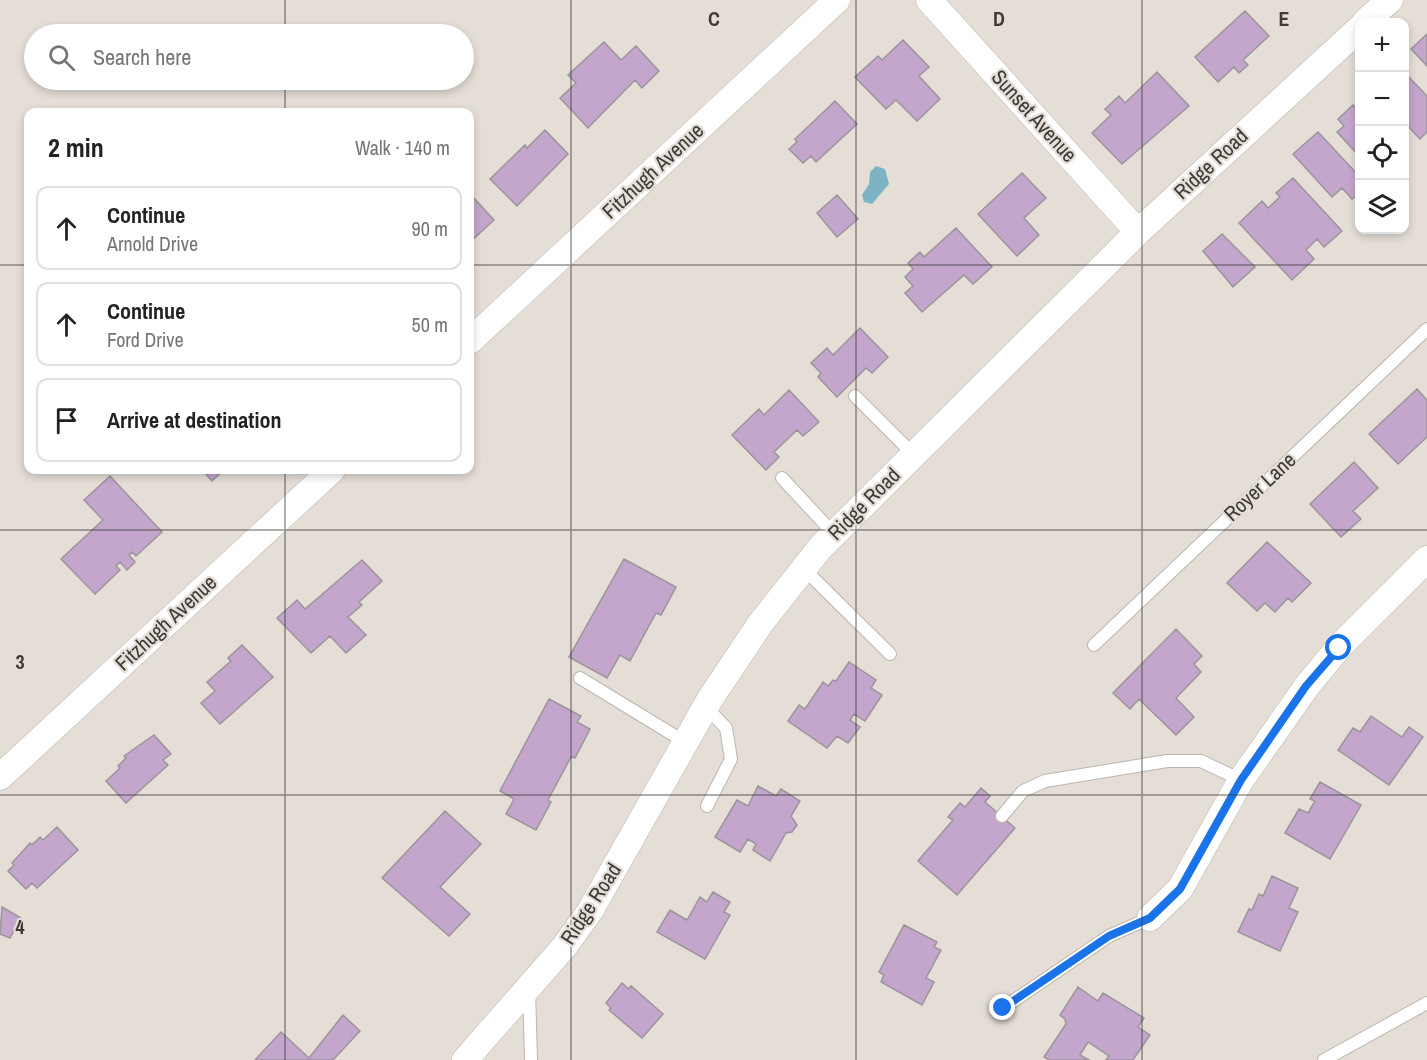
<!DOCTYPE html>
<meta charset="utf-8">
<style>
body{margin:0;font-family:"Archivo Narrow",sans-serif;background:#f2f2f2;color:#222}
.controls{position:absolute;right:18px;top:18px;display:grid;overflow:hidden;border-radius:12px;box-shadow:0 3px 9px #0003}
.controls button{width:54px;height:54px;display:grid;place-items:center;padding:0;border:0;border-bottom:2px solid #e0e0e0;background:#fff;color:#222;font:30px sans-serif}
.stop{position:absolute;width:18px;height:18px;margin:-14px;border:4px solid #1a73e8;border-radius:50%;background:#fff}
.stop.end{background:#1a73e8;border-color:#fff;box-shadow:0 2px 6px #0008}
.list{margin:0;padding:0;list-style:none}
h2{display:flex;justify-content:space-between;align-items:center;height:78px;margin:0;padding:0 24px;font-size:26px}
h2 small{font-size:20px;font-weight:400;color:#767676}
.list li{display:grid;grid-template-columns:39px 1fr auto;gap:18px;align-items:center;box-sizing:border-box;height:84px;margin:0 12px 12px;padding:0 12px;border:2px solid #e0e0e0;border-radius:12px}
.list b{display:block;font-size:22px;white-space:nowrap}
.list p{margin:0;font-size:20px;white-space:nowrap;color:#767676}
.list em{font-size:20px;font-style:normal;color:#767676}
.icon{flex:none;width:33px;height:33px;fill:none;stroke:currentColor;stroke-width:2;stroke-linecap:round;stroke-linejoin:round}
.map{position:relative;flex:none;width:1427px;height:1060px;overflow:hidden}
.search{position:absolute;background:#fff;box-shadow:0 3px 9px #0003;left:24px;top:24px;width:450px;height:66px;display:flex;align-items:center;gap:15px;box-sizing:border-box;padding:0 21px;border-radius:33px;color:#767676;font-size:22px}
.panel{position:absolute;background:#fff;box-shadow:0 3px 9px #0003;left:24px;top:108px;width:450px;height:366px;border-radius:12px}
.map>svg:first-child{display:block}
.water{fill:#7cb4c3}
.building{fill:#c4a6cc;stroke:#9a949b;stroke-width:1.5}
.lines{fill:none;stroke-linecap:round;stroke-linejoin:round}
.lane-casing{stroke:#bcb5ae;stroke-width:14}
.street-casing{stroke:#bcb5ae;stroke-width:27}
.lane{stroke:#fff;stroke-width:12}
.street{stroke:#fff;stroke-width:26}
.route{stroke:#1a73e8;stroke-width:8}
.grid{fill:none;stroke:#3d3a38;stroke-width:1.5;stroke-opacity:0.55}
.labels{text-anchor:middle;stroke-width:4.5;stroke-linejoin:round;paint-order:stroke}
.street-label{font-size:21px;fill:#3d3a38;stroke:#e5ded7}
.grid-label{font-size:20px;text-anchor:middle;font-weight:bold;fill:#3d3a38;stroke:#e5ded7;stroke-width:4.5;stroke-linejoin:round;paint-order:stroke}
</style>
<div class="map">
<svg width="1427" height="1060" viewBox="0 0 1427 1060">
<rect width="100%" height="100%" fill="#e5ded7"/>
<!-- water -->
<path class="water" d="M876,166l9,3 4,15 -17,20 -8,-2 -2,-7 7,-11 1,-12z"/>
<!-- building -->
<path class="building" d="M1245,11l24,25 -26,24 5,5 -9,8 -5,-6 -16,15 -23,-25z
M1427,34v32l-16,-17z
M903,40l26,27 -10,9 21,23 -23,22 -21,-21 -10,9 -31,-32 23,-21 4,4z
M604,42l17,18 15,-14 23,25 -17,17 -7,-8 -47,48 -28,-30 16,-15 -8,-8z
M1157,72l32,34 -67,58 -30,-31 19,-18 -6,-6 14,-13 6,7z
M1404,72l23,24v36l-7,7 -16,-17z
M835,101l22,23 -41,38 -5,-6 -8,7 -14,-14 8,-7 -2,-3z
M1353,105l7,7v45l-23,-25 7,-6 -6,-7z
M545,130l23,24 -51,52 -27,-27 35,-34 2,3z
M1318,132l42,45v16l-8,6 -10,-11 -10,9 -39,-43z
M1022,173l24,25 -22,20 15,17 -22,21 -39,-42z
M1293,178l49,53 -18,16 -7,-8 -11,11 8,9 -22,21 -53,-57 23,-22 6,7 12,-11 -4,-4z
M837,195l21,24 -21,18 -20,-24z
M473,197l21,23 -24,22v-41z
M956,228l36,39 -19,17 -9,-9 -42,37 -17,-19 8,-7 -8,-9 8,-8 -5,-6 12,-11 4,5z
M1222,234l33,33 -22,20 -30,-36z
M860,328l28,29 -16,16 -6,-5 -29,29 -19,-20 3,-4 -10,-10 16,-15 6,7z
M1417,389l10,11v37l-29,27 -29,-30z
M789,390l30,32 -16,14 -6,-6 -23,22 5,5 -13,13 -34,-35 27,-26 5,6z
M1354,462l24,26 -25,23 8,8 -20,18 -31,-33z
M202,470h22l-12,11z
M110,476l52,56 -26,24 -4,-4 -3,3 6,7 -8,8 -7,-8 -4,4 4,4 -25,24 -34,-35 42,-39 -19,-20z
M1267,542l44,41 -19,19 -4,-4 -13,14 -10,-9 -8,8 -30,-28z
M624,559l52,28 -15,28 -5,-2 -26,48 -10,-6 -13,23 -38,-21z
M362,560l20,21 -23,21 3,3 -14,12 18,18 -20,18 -16,-17 -19,17 -34,-35 20,-18 8,9z
M1176,629l26,27 -8,8 7,8 -25,26 18,19 -18,18 -37,-36 -9,10 -17,-16z
M242,645l31,32 -53,47 -19,-21 14,-12 -8,-9 24,-21 -3,-3z
M849,662l27,18 -5,8 11,7 -17,26 -11,-7 -4,6 10,7 -12,16 -11,-7 -10,12 -39,-27 11,-16 6,4 18,-27 5,4 5,-6 3,1z
M549,699l32,17 -4,6 13,7 -15,29 -4,-1 -23,43 3,2 -15,28 -30,-16 8,-15 -14,-8z
M1371,716l31,21 7,-10 14,10 -34,48 -51,-35 15,-22 7,4z
M154,735l17,19 -8,6 5,5 -42,38 -20,-22 14,-13 -2,-2 8,-8 -2,-2z
M1320,782l41,23 -31,54 -45,-26 14,-24 9,4 7,-12 -5,-2z
M758,786l18,10 5,-7 19,12 -9,15 6,9 -5,7 -6,1 -16,28 -17,-11 3,-6 -8,-5 -8,13 -25,-15 22,-37 11,6z
M981,788l9,8 -5,6 30,26 -58,67 -39,-34 35,-41 -5,-3 12,-14 5,4z
M445,811l36,33 -41,43 30,27 -21,22 -67,-58z
M57,827l21,23 -41,38 -5,-5 -6,6 -18,-18 6,-6 -2,-2 18,-20 2,2 8,-8 3,3z
M1272,876l26,12 -9,20 9,4 -18,39 -42,-19 11,-23 3,1 7,-16 4,2z
M713,892l17,10 -6,10 6,3 -25,44 -48,-27 13,-22 17,10 13,-23 7,5z
M2,907l19,11 -11,20 -10,-4z
M904,925l33,17 -3,5 7,3 -15,28 8,4 -12,23 -41,-23 3,-7 -5,-3z
M622,983l7,6 2,-3 32,28 -21,24 -33,-28 2,-2 -5,-5z
M1078,987l20,14 5,-8 41,25 -6,9 12,8 -17,25h-27l3,-4 -21,-14 -8,13 9,5h-40l-5,-3 22,-33 -1,-5 -5,-4z
M343,1015l17,16 -27,29h-78l26,-28 28,26z"/>
<g class="lines">
<!-- lane casing -->
<g class="lane-casing">
<path id="lane" d="M855,396l59,59
M782,478l52,56
M804,569l86,85
M1094,645l333,-316
M580,678l105,64
M705,706l21,22 5,31 -24,47
M1002,816l21,-25 22,-10 122,-20h34l40,19
M529,989l2,71
M1003,1008l106,-72 41,-18
M1324,1060l103,-57"/>
</g>
<!-- street casing -->
<g class="street-casing">
<path id="street" d="M929,0l209,232
M1365,22l25,-22
M470,341l367,-341
M0,777l332,-307
M1150,918l30,-29 61,-109 66,-94 32,-39 88,-88
M465,1060l99,-113 26,-36 120,-212 50,-75 60,-76 318,-316 222,-204"/>
</g>
<!-- lane -->
<use href="#lane" class="lane"/>
<!-- street -->
<use href="#street" class="street"/>
</g>
<g class="lines">
<!-- route -->
<path class="route" d="M1003,1008l106,-72 41,-18 30,-29 61,-109 65,-94 33,-38"/>
</g>
<!-- grid -->
<path class="grid" d="M285,0v34M571,0v1060M856,0v1060M1142,0v1060M285,80v32M0,265h28M470,265h957M285,470v590M0,530h1427M0,795h1427"/>
<g class="labels">
<!-- street labels -->
<g class="street-label">
<text transform="translate(1034 116) rotate(48)" y="7">Sunset Avenue</text>
<text transform="translate(1211 164) rotate(-43)" y="7">Ridge Road</text>
<text transform="translate(653 171) rotate(-43)" y="7">Fitzhugh Avenue</text>
<text transform="translate(1260 487) rotate(-43)" y="7">Royer Lane</text>
<text transform="translate(864 504) rotate(-45)" y="7">Ridge Road</text>
<text transform="translate(166 623) rotate(-43)" y="7">Fitzhugh Avenue</text>
<text transform="translate(591 904) rotate(-57)" y="7">Ridge Road</text>
</g>
</g>
<g class="grid-label">
<text x="714" y="26">C</text>
<text x="999" y="26">D</text>
<text x="1284" y="26">E</text>
<text x="20" y="669">3</text>
<text x="20" y="934">4</text>
</g>
</svg>
<div class="controls">
<button>+</button>
<button>−</button>
<button><svg class="icon" aria-label="locate" viewBox="0 0 24 24"><circle cx="12" cy="12" r="6"/><path d="M12 2v4M12 18v4M2 12h4M18 12h4"/></svg></button>
<button><svg class="icon" aria-label="layers" viewBox="0 0 24 24"><path d="M12 4l9 5-9 5-9-5zM3 14l9 5 9-5"/></svg></button>
</div>
<div class="stop" style="left:1339px;top:648px"></div>
<div class="stop end" style="left:1003px;top:1008px"></div>
<div class="search"><svg class="icon" aria-label="search" viewBox="0 0 24 24"><circle cx="10" cy="10" r="6"/><path d="M15 15l6 6"/></svg>Search here</div>
<section class="panel">
<h2>2 min<small>Walk · 140 m</small></h2>
<ul class="list">
<li><svg class="icon" aria-label="ahead" viewBox="0 0 24 24"><path d="M12 20V5M6 11l6-6 6 6"/></svg><div><b>Continue</b><p>Arnold Drive</p></div><em>90 m</em></li>
<li><svg class="icon" aria-label="ahead" viewBox="0 0 24 24"><path d="M12 20V5M6 11l6-6 6 6"/></svg><div><b>Continue</b><p>Ford Drive</p></div><em>50 m</em></li>
<li><svg class="icon" aria-label="arrive" viewBox="0 0 24 24"><path d="M6 21V4h12l-3 4 3 4H6"/></svg><div><b>Arrive at destination</b></div></li>
</ul>
</section>
</div>
